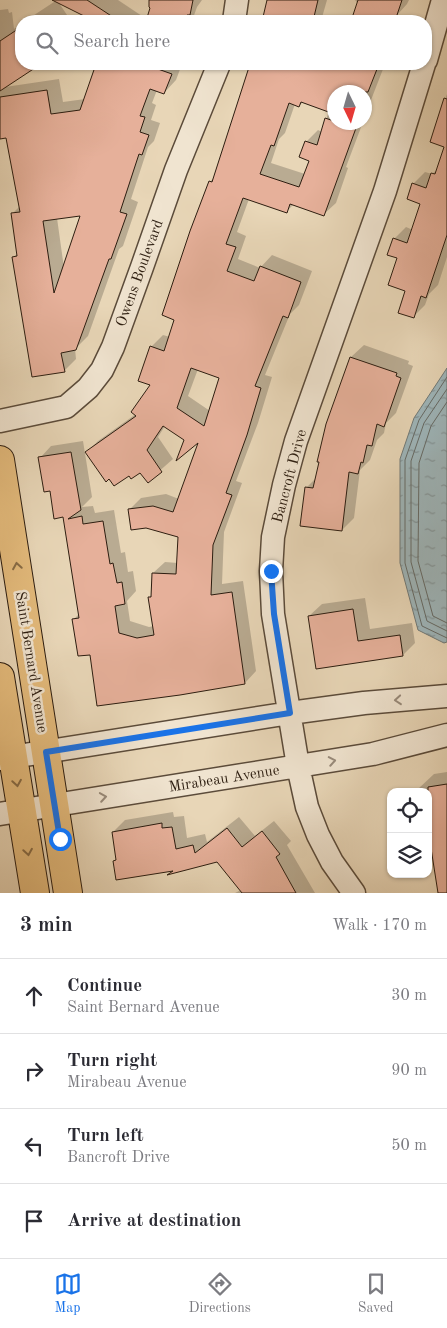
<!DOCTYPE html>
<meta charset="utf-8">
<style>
body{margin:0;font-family:"Old Standard TT",serif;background:#f2f2f3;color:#2b2b33}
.controls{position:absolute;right:15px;bottom:15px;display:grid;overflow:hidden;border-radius:10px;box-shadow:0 1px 4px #0004}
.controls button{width:45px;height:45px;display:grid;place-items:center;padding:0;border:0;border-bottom:1px solid #e1e1e2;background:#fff;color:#2b2b33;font:25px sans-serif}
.compass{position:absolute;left:327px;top:85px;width:45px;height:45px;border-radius:50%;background:#fff;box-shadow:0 1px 4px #0004;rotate:175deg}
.stop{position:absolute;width:15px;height:15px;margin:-11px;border:4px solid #1a73e8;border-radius:50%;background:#fff}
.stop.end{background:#1a73e8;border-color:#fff;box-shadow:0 1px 5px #0008}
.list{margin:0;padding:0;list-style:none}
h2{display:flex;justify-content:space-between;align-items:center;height:65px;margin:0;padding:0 20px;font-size:21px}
h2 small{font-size:16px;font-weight:400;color:#7c7c81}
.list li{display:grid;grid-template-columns:32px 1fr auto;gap:15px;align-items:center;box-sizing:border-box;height:75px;padding:0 20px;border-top:1px solid #e1e1e2}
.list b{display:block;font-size:19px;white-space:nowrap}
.list p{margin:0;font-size:16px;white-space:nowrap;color:#7c7c81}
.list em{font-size:16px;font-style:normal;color:#7c7c81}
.icon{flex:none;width:28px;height:28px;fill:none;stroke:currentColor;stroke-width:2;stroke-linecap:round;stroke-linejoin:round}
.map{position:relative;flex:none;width:447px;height:893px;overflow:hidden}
.search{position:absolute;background:#fff;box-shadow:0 1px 4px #0004;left:15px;right:15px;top:15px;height:55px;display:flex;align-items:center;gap:12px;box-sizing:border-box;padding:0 18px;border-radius:20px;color:#7c7c81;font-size:19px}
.sheet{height:365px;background:#fff}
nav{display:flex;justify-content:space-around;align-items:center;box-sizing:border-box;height:70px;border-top:1px solid #e1e1e2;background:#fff;font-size:14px;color:#7c7c81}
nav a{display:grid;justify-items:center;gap:2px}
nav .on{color:#1a73e8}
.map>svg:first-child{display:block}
.water{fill:url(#water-ripples);stroke:#707977}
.shadow{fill:#0003;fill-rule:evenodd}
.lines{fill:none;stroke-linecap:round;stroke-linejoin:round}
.shore{stroke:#656a66;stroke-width:1}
.building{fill:#e6b09a;stroke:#2c1d10;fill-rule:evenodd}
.minor-casing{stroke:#5b4b3a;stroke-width:25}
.major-casing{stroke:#2c1d10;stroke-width:30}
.minor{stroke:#f0e4d0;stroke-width:22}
.major{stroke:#e4bb7c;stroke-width:28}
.oneway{stroke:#886c46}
.oneway2{stroke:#988a7a}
.route{stroke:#1a73e8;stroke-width:6}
.labels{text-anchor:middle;stroke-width:5;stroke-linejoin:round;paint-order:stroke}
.street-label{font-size:15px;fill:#2c1d10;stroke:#f0e4d0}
</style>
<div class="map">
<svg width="447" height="893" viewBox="0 0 447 893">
<defs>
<pattern id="water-ripples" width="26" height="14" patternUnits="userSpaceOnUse" patternTransform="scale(1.25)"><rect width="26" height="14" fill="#9eb6bb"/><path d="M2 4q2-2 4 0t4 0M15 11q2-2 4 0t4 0" fill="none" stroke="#819397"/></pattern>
</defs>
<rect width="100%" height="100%" fill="#e8d6b7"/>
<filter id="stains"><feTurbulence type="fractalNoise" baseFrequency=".004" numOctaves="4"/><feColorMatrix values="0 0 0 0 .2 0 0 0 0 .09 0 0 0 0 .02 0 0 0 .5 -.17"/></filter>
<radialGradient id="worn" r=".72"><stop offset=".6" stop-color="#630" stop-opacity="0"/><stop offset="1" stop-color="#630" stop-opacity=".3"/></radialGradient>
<!-- water -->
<path class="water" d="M447,368v274l-3,1 -26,-13 -18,-67v-104l14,-41z"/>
<!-- shadow -->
<path class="shadow" d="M57,0l14,21h-46z
M65,0h53l30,20 6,-19 -5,-1h53l-5,7 -5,14h-95l-34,-17z
M269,0h58l-6,21h-50l1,-3z
M355,0h54l-2,4 -9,10 -3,7h-43l6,-17z
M8,9l1,4 3,-1 2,17 7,-5v40h18l-34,23 54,-8 4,23 22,-3 10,-28 -9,-7h96l-6,16 -12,13 -7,-3 -5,13 4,2 -5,15 9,3 -6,18 -6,6 -17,52 7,3 -15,44 -4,3 -31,87 -13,13 1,10 -12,12 -51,-113 5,-5 -6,-39 8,-8 -13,-69 -7,-2v-125zM82,214l-18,54 -7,-50z
M256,64h129l-21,54v-26h-30v30h29l-17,45 2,1 -12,35 -12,11 -30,-10 -8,8 -37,-13 -12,33 9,4 -8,23 22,9 12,-13 40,16 -13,34 -9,9 -25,61 7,2 -14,46 -22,58 6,2 -18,49 -2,52 21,-3 13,90 -11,12 -154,-30 -17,-34 6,-6 -16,-97 -13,-26 -11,-32 11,-12 32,-5 9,56 -10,10 11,-1 2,7 19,-3 7,43 4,-1 3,20 5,-1 3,20 -9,10 3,20 19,6 5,-1 -5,-28 3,-4 1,-21 12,-11 13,1 1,-27 -50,-26 12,-12 25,-4 13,5 22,-60h-16l-20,-13 -7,11 15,22 -25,22 -7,-10 -12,4 -42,-23 11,-11 38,-27 16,-30 -1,-37 12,-12 7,2 40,-155 6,-7zM303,102l26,9 -7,21 -4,-2 -12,12 4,18 -5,14 -34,-11 8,-24 6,-6 10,-29 4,2zM198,369l23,8 -11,34 -22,-15z
M447,94v163l-9,28 -9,9 -4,11 -12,12 -19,-78 12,-12 7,3 9,-27 -9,-19 12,-12 7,2 7,-6 7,-22 -15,-5z
M364,345l45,16 -1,3 5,2 -17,47 -10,10 -2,10 -7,7 -7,20 -10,10 -6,48 -12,12 -36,-42 11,-11 11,-53 23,-67z
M365,598l5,31 42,-6 3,20 -12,12 -86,12 -8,-51 13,-12z
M447,772v113l-19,-93h-9l-1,-3 16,-15z
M173,812l1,5 10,-1 3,22 18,-4 2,8 32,-25 16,19 19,-15 17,20 -4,4 28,48h-80l6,-3 -24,-30 -42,9 -61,-8 3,-3 -4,-26 12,-12z"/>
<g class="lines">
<!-- shore -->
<path class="shore" d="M447,377l-28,43 -14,40v103l17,63 25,12
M447,389l-23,34 -13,38v101l16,59 20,10
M447,402l-16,24 -12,37 -1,98 15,55 14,7"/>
</g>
<!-- building -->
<path class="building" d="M52,0h35l32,21h-25z
M149,0h44l-3,15h-3l-2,6h-39l4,-13 -1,-1z
M267,0h51l-5,21h-34l-16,-4z
M358,0h44l-7,21h-44z
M21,27v37h20l-41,27v-50z
M96,64h60l-1,4 17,6 -8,20 -14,-5 -10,27 5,1 -5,15 9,3 -7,20 -3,-1 -19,58 7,2 -16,45h-2l-33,91 -15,3 4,19 -33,5 -20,-120 5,-1 -6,-43 9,-1 -14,-74 -6,1v-42l47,-7 4,24 29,-4zM80,216l-26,77 -11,-72z
M250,64h129l-11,28h-34v22l-33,-12 -2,5 -10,-4 -15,43 -3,-1 -11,29 39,13 10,-26 -10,-4 6,-16 12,4 8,-27 9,3v1l22,6 -32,88 -34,-12 -3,9 -44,-15 -17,46 10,3 -9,24 27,10 6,-15 41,16 -13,36 -5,-2 -28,70 6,2 -14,47 -21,58 6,2 -19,50 -2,50 21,-3 13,92 -65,11 -83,11 -7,-51 -12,1 -6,-37 7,-1 -16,-101 -9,2 -4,-28 -6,1 -6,-35 33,-5 10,58 -13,9 14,-3 1,8 20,-3 7,43 3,-1 4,20 5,-1 3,22 -10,2 4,27 18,5 17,-3 -6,-38h3l1,-24 24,1 2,-37 -32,-9 -15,2 -3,-21 25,-3 20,6 25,-69 -22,18 8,-21 -21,-14 -16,24 15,22 -14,11 -8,-10 -9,6 -2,-3 -15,10 -5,-7 -3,3 -21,-30 51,-36 -5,-4 19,-27 -12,-4 12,-35 14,5 10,-31 -12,-5 28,-84 19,-50 3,1zM191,368l28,10 -15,48 -27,-18z
M444,98l3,1v136l-21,63 -5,-2 -7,22 -16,-5 7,-22 -17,-6 9,-27 -10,-3 6,-17 14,5 13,-39 -13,-5 5,-16 14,5 5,-15 4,1 9,-27 -14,-5z
M350,357l47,16 -1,3 5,2 -17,49 -7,-3 -5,22 -5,-1 -4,18 -2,-1 -3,12 -9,-2 -7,59 -42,-5 5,-39 8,1 6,-26h-2l9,-38z
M353,609l5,32 42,-6 3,21 -87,13 -8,-53z
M447,784v109h-9l-10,-64v-42z
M162,823v5l10,-1 4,22 17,-4 2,8 32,-25 15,19 20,-16 18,23 -4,3 20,36h-54l-25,-31 -50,13 6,-4 -57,9 -3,-19 3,-1 -4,-28z"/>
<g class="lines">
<!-- minor casing -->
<g class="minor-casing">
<path id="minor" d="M234,21l3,-21
M426,60l17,-60
M0,421l66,-14 22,-19 14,-18 11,-23 29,-80 34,-97 43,-106
M0,759l290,-46 74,-10 83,-7
M0,814l373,-60 74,-19
M354,893l-22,-31 -14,-27 -11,-28 -9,-41 -25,-152 -2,-43 2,-34 11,-52 12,-44 89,-250 39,-127"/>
</g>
<!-- major casing -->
<g class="major-casing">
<path id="major" d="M0,460l68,433
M0,677l35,216"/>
</g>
<!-- minor -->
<use href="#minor" class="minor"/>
<!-- major -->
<use href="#major" class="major"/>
</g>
<!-- one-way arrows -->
<defs><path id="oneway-chevron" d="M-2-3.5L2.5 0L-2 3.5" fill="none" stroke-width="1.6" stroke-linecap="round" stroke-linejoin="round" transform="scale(1.25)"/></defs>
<g class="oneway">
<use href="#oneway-chevron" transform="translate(17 566) rotate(-99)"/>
<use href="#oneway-chevron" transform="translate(17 783) rotate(81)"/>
<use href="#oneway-chevron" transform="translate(28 852) rotate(81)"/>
</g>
<g class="oneway2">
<use href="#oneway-chevron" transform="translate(398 700) rotate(175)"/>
<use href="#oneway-chevron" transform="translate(332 761) rotate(-10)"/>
<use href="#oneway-chevron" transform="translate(103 797) rotate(-9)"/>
</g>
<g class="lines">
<!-- route -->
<path class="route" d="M60,839l-14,-87 244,-39 -16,-99 -3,-43"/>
</g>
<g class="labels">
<!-- street labels -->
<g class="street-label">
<text transform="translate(139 273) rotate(-70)" y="5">Owens Boulevard</text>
<text transform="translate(289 476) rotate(-75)" y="5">Bancroft Drive</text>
<text transform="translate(32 662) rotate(81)" y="5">Saint Bernard Avenue</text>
<text transform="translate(224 778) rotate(-9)" y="5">Mirabeau Avenue</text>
</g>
</g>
<rect width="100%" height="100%" filter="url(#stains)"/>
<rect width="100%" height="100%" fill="url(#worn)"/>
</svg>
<div class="controls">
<button><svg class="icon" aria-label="locate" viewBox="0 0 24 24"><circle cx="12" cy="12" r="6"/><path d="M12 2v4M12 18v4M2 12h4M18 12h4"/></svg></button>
<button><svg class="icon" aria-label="layers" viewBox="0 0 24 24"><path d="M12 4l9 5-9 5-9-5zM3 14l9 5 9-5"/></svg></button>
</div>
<svg class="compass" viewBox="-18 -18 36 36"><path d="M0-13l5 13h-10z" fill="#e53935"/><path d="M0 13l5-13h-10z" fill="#7c7c81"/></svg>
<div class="stop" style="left:60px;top:839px"></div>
<div class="stop end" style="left:271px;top:571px"></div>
<div class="search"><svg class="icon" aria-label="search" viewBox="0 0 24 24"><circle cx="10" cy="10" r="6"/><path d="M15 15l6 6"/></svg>Search here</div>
</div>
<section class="sheet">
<h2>3 min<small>Walk · 170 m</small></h2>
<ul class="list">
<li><svg class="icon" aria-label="ahead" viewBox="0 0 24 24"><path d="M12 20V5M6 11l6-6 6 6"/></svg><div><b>Continue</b><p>Saint Bernard Avenue</p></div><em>30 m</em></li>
<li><svg class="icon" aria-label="right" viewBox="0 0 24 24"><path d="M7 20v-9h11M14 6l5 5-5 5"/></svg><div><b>Turn right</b><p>Mirabeau Avenue</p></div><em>90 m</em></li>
<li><svg class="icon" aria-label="left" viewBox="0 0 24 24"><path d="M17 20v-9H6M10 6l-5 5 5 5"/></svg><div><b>Turn left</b><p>Bancroft Drive</p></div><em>50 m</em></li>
<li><svg class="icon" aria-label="arrive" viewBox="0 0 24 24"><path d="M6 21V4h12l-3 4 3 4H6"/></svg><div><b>Arrive at destination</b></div></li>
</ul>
</section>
<nav>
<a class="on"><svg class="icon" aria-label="map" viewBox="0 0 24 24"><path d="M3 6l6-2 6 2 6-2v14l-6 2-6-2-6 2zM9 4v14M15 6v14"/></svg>Map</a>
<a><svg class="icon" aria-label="directions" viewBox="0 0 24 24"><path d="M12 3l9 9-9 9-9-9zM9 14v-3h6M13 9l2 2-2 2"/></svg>Directions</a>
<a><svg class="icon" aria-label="saved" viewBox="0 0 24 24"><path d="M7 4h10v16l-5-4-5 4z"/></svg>Saved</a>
</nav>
